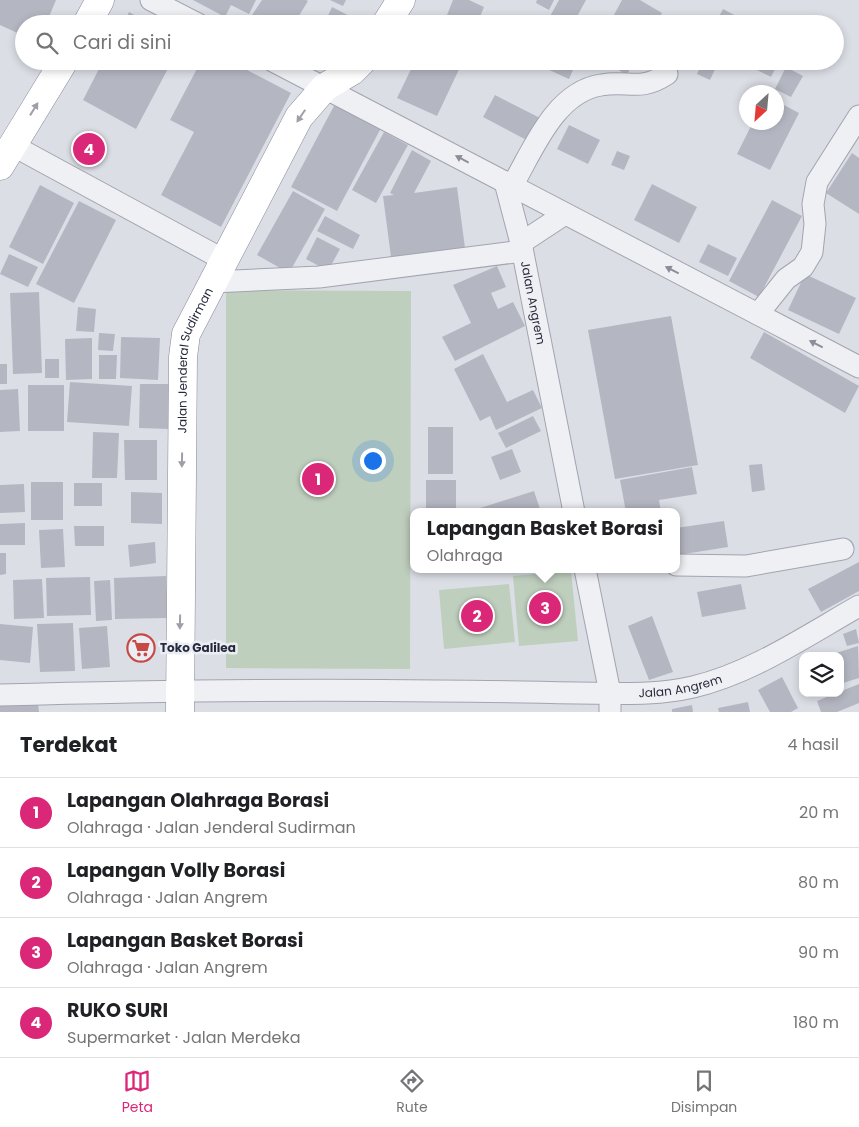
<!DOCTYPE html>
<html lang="id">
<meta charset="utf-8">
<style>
body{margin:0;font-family:Poppins,sans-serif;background:#f2f2f2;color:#202124}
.controls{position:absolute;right:15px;bottom:15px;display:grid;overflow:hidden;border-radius:10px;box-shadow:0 2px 8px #0003}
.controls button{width:45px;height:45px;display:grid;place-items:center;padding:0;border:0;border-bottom:1px solid #e0e0e0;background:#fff;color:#202124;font:25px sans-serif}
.compass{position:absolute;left:739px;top:85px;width:45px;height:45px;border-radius:50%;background:#fff;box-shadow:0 2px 8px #0003;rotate:206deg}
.you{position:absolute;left:372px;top:460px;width:18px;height:18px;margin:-12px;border:4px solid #fff;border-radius:50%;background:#1a73e8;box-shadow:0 0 0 8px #1a73e833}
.badge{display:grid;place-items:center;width:32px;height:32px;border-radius:50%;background:#db2777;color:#fff;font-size:16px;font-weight:700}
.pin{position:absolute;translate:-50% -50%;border:2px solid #fff;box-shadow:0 1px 5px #0006}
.popup{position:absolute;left:410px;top:508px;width:270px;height:65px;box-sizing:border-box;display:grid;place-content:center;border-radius:10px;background:#fff;filter:drop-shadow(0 1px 4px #0005);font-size:16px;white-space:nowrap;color:#757577}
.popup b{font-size:19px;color:#202124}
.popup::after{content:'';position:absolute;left:50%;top:100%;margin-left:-10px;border:10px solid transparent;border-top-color:#fff}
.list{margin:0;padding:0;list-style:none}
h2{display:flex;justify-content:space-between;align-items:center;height:65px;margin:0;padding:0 20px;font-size:21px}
h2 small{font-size:16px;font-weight:400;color:#757577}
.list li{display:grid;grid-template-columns:32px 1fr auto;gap:15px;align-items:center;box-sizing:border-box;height:70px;padding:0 20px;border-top:1px solid #e0e0e0}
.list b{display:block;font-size:19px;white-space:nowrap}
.list p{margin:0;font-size:16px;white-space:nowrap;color:#757577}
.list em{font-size:16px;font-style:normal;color:#757577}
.icon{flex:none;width:28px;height:28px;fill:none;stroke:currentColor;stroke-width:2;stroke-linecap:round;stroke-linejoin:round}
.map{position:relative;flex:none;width:859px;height:712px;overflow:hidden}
.search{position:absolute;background:#fff;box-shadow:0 2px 8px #0003;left:15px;right:15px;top:15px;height:55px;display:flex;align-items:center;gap:12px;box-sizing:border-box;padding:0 18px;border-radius:28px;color:#757577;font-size:19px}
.sheet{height:345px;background:#fff}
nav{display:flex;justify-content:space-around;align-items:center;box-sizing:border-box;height:70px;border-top:1px solid #e0e0e0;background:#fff;font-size:14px;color:#757577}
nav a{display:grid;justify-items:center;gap:2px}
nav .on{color:#db2777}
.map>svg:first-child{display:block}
.green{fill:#bfcfbe}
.building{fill:#b4b7c2}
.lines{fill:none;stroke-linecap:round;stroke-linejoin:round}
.minor-casing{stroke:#a2a4af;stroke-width:23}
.highway-casing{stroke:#84899c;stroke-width:29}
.minor{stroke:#eff0f4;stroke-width:21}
.highway{stroke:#fff;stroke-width:28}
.oneway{fill:#9e9fa7}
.oneway2{fill:#8b8d98}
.labels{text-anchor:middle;stroke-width:5;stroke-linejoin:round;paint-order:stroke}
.street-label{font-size:12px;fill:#272a3b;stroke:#ebedf4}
.poi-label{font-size:12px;font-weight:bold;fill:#272a3b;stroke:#ebedf4;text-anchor:start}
</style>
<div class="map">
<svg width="859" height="712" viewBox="0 0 859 712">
<rect width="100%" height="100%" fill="#dcdee6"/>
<!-- green -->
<path class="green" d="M226,290l185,1 -1,378 -184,-1z
M571,571l7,70 -59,5 -6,-70z
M509,584l6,58 -71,7 -5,-59z"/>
<!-- building -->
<path class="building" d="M0,0h56l-10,24h-22v12l-24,-11z
M193,0h63l-7,14 -18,-9 -6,12z
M262,0h44l2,1 -14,23h-28l-14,-9z
M330,0h16l-3,6z
M453,0h16l15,7 -7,17h-10l-20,-9z
M537,0h17l-5,10 -13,-7z
M559,0h27l-13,24h-14l-10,-6z
M622,0h18l22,13 -6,11h-47z
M332,7l33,17h-41z
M723,9l17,9 -2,6h-23z
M129,12l22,12h-28z
M698,17l12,7h-16z
M302,18l12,6h-15z
M103,61h69l-36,68 -53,-29z
M201,61h29l61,32 -70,134 -60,-32 33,-63 -24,-12z
M415,61h48l-26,55 -40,-18z
M548,61h26l2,2 -7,16 -24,-11z
M603,61h31l-7,14z
M703,61l13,6 -6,13 -13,-6z
M751,61h28l-8,16 -22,-11z
M786,67l17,9 -12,21 -16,-8z
M495,95l51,26 -12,23 -51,-27z
M776,101l23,12 -29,57 -33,-16 16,-32h23z
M335,104l46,24 -44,83 -46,-24z
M569,125l31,15 -12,24 -31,-15z
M384,132l24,13 -32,58 -24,-13z
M412,150l19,11 -17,32 43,-6 8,61 -74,9 -8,-61 11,-1 -4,-2z
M617,151l13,5 -6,14 -13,-5z
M852,153l7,5v56l-33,-21z
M652,184l45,23 -18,36 -45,-23z
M40,185l34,18 -31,61 -34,-17z
M293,191l32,18 -36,64 -32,-18z
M772,200l30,16 -43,81 -30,-16z
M79,201l37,19 -42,83 -38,-19z
M325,216l35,19 -7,14 -36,-18z
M317,237l23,12 -12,22 -22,-12z
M708,244l29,14 -9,18 -29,-14z
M9,254l29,13 -10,20 -28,-13z
M497,266l9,21 -15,6 7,16 15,-7 12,24 -70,35 -13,-24 29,-14 -18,-38z
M805,274l51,24 -17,36 -51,-24z
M39,292l3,81 -29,1 -3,-81z
M78,307l18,2 -2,23 -18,-1z
M671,316l27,149 -83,14 -27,-149z
M764,332l95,54 -14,27 -95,-55z
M99,333l16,1 -2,17 -15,-1z
M121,337l39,1 -2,42 -38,-2z
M92,338v41l-26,1 -1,-41z
M483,354l24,48 26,-12 9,18 -46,22 -6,-14 -10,5 -26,-52z
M99,355h18l-1,24h-17z
M45,359h14v19h-14z
M0,364h7v20h-7z
M70,382l62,4 -3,40 -62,-4z
M140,384h29v45l-30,-1z
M28,385h36v46h-36z
M18,389l2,42 -20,1v-42z
M533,416l8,15 -35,17 -8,-15z
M428,427h25v47h-25z
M93,432l26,1 -2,45h-25z
M124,440h33v40h-32z
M512,449l9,23 -21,8 -9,-23z
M762,464l3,26 -13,2 -3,-27z
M692,467l5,27 -38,6 2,12h-35l-6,-32z
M426,480h30v32h-30z
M31,482h32v38h-32z
M74,483h28v23h-28z
M24,484l1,28 -25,1v-28z
M534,491l7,21h-69l-1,-1z
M131,492l31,1v31l-31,-1z
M724,521l4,26 -50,8 -2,-27z
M25,523v22h-25v-21z
M74,526h30v20h-29z
M63,529l2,38 -24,1 -2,-38z
M155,542l1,21 -26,4 -2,-22z
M0,553h6v21l-6,1z
M859,562v29l-38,21 -13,-23z
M166,576l1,42 -52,1 -1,-41z
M90,577l1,38 -44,1 -1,-38z
M42,579l2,39 -30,1 -1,-39z
M110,580l2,40 -16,1 -2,-40z
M741,584l5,25 -44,8 -5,-25z
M652,616l21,56 -24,8 -21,-54z
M73,623l2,48 -35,1 -3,-48z
M0,624l33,3 -3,36 -30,-3z
M107,626l3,41 -28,2 -3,-41z
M856,629l3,14 -12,3 -4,-12z
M858,646l1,32 -19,6v-28l-10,-1z
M782,677l16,31 -7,4h-21l-12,-22z
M859,684v19l-22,9h-16l-4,-11z
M748,702l2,10h-31l-1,-4z
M38,704l1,8h-39v-7z
M692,705l1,7h-21v-3z"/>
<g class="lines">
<!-- minor casing -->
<g class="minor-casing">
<g id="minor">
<path d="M151,0l47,24"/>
<path d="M273,61l586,306"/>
<path d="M12,145l212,115"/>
<path id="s1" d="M505,182l16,61 53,269"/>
<path d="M512,186c21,-36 43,-94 89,-101 28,-5 39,7 66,-11"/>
<path d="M521,243l44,-29"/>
<path d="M213,282l106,-5 203,-26"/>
<path d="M758,314l28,-35 17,-12 9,-15 3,-28 -2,-20 4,-22 42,-66"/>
<path d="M676,565l70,1 97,-17"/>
<path d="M585,569l25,124v19"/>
<path id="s2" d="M0,695c146,-4 291,-6 437,-4 47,0 94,1 141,2 40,0 76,3 115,-6 59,-14 113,-51 166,-81"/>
</g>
</g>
<!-- highway casing -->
<g class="highway-casing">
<g id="highway">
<path d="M87,24l13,-24"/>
<path d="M386,24l15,-24"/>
<path d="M0,166l64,-105"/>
<path id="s3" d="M180,712l3,-355 3,-23 113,-217 26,-30 27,-16 10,-10"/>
</g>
</g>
<!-- minor -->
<use href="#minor" class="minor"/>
<!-- highway -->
<use href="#highway" class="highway"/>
</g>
<!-- one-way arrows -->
<defs><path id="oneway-solid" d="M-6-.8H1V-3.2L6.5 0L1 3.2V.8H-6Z" transform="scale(1.25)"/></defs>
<g class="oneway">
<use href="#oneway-solid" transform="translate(34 109) rotate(-58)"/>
<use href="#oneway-solid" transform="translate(301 116) rotate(124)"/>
<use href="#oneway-solid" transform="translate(182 460) rotate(91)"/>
<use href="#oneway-solid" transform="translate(180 622) rotate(91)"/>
</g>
<g class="oneway2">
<use href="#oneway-solid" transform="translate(462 159) rotate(-152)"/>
<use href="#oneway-solid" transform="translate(672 270) rotate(-153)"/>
<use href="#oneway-solid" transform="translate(816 344) rotate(-153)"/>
</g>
<!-- icons -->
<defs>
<g id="supermarket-ring" transform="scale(1.4375)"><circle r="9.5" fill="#ebedf4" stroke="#c84844" stroke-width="1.5"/><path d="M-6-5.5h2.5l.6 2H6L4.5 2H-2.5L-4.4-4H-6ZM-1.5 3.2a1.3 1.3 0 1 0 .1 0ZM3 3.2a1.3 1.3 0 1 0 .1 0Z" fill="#c84844"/></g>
</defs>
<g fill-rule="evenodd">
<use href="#supermarket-ring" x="141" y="648"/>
</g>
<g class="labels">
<!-- street labels -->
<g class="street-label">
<text dy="4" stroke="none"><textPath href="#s1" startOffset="124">Jalan Angrem</textPath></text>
<text dy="4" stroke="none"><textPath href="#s3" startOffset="354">Jalan Jenderal Sudirman</textPath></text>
<text dy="4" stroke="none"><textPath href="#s2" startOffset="681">Jalan Angrem</textPath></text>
</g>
<!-- poi labels -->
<g class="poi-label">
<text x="160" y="652">Toko Galilea</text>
</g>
</g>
</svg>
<div class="controls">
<button><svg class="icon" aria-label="layers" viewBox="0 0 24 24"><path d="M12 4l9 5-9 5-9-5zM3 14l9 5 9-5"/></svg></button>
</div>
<svg class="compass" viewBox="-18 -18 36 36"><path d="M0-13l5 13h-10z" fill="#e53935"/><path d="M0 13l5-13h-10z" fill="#757577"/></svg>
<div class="you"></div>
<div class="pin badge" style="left:318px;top:479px">1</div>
<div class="pin badge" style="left:477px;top:616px">2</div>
<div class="pin badge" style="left:545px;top:608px">3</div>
<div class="popup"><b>Lapangan Basket Borasi</b>Olahraga</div>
<div class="pin badge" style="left:89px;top:149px">4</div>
<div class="search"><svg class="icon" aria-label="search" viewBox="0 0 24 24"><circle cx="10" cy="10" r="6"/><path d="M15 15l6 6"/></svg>Cari di sini</div>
</div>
<section class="sheet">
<h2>Terdekat<small>4 hasil</small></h2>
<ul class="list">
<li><span class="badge">1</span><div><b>Lapangan Olahraga Borasi</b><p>Olahraga · Jalan Jenderal Sudirman</p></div><em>20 m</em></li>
<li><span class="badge">2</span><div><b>Lapangan Volly Borasi</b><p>Olahraga · Jalan Angrem</p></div><em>80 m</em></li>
<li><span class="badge">3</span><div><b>Lapangan Basket Borasi</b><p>Olahraga · Jalan Angrem</p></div><em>90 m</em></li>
<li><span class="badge">4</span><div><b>RUKO SURI</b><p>Supermarket · Jalan Merdeka</p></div><em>180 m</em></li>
</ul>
</section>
<nav>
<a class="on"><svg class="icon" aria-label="map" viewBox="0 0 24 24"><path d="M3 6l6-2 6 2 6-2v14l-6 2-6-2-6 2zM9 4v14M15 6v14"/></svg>Peta</a>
<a><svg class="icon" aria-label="directions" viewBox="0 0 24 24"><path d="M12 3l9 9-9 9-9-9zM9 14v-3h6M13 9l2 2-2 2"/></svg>Rute</a>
<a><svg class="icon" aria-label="saved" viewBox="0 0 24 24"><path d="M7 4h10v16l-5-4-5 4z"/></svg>Disimpan</a>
</nav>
